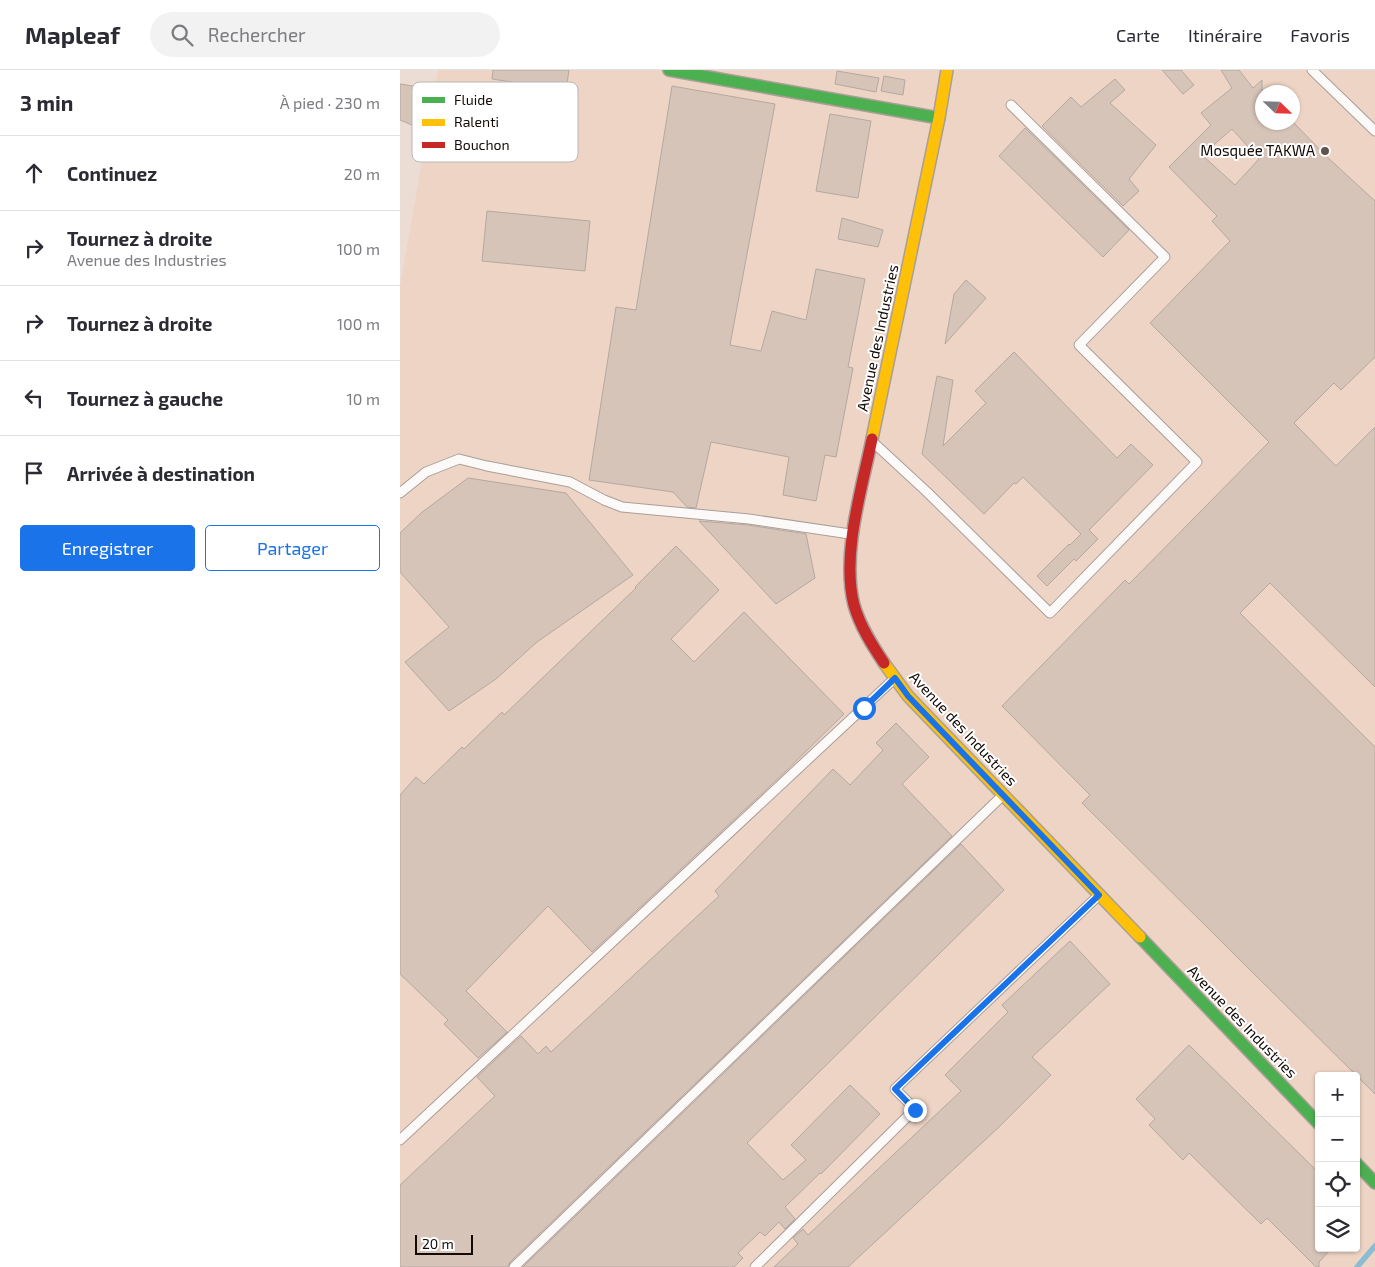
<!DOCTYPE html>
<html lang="fr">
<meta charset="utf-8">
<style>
body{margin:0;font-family:"Exo 2",sans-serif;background:#f2f2f3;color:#2b2b33}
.controls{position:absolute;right:15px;bottom:15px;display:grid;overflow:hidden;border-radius:5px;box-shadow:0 1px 4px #0004}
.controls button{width:45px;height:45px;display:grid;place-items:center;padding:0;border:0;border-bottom:1px solid #e1e1e2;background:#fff;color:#2b2b33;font:25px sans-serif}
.compass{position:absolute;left:855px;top:15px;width:45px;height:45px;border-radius:50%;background:#fff;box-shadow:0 1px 4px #0004;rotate:113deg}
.scale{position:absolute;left:15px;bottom:12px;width:58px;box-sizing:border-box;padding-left:5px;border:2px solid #130a05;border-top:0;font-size:14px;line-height:18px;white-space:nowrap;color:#130a05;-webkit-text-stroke:4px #fff;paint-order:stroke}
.stop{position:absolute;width:15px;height:15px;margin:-11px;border:4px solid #1a73e8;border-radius:50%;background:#fff}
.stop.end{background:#1a73e8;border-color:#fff;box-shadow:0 1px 5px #0008}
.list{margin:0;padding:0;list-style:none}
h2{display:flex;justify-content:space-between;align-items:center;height:65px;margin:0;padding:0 20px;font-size:21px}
h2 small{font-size:16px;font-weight:400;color:#7c7c81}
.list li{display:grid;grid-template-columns:32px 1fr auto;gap:15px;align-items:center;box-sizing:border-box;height:75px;padding:0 20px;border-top:1px solid #e1e1e2}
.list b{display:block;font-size:19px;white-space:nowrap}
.list p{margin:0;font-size:16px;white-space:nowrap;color:#7c7c81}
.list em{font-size:16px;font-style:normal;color:#7c7c81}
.actions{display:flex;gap:10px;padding:15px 20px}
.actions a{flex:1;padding:11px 0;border:1px solid #1a73e8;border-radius:5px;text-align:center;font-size:18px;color:#1a73e8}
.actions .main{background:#1a73e8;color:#fff}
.icon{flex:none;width:28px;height:28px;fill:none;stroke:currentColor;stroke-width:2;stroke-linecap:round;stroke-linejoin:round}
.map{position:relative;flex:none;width:975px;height:1197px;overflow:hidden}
header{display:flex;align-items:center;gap:30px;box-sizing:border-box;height:70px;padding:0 25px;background:#fff;border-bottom:1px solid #e1e1e2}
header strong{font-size:24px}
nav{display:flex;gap:28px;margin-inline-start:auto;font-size:18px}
.search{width:350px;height:45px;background:#f2f2f3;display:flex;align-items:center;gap:12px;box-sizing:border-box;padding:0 18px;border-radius:28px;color:#7c7c81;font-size:19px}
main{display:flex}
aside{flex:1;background:#fff}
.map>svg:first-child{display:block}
.built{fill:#eed4c4;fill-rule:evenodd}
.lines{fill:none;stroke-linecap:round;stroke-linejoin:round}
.stream{stroke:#8bbcd4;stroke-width:5.5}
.building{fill:#d7c4b8;stroke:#b4a8a1;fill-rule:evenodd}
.lane-casing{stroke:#aa9e98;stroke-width:11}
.fast-casing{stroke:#aa9e98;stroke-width:14}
.slow-casing{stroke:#aa9e98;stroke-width:14}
.jam-casing{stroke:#aa9e98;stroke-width:14}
.lane{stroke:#fcfaf9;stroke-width:9}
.fast{stroke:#4caf50;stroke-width:11}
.slow{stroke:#ffc107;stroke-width:11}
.jam{stroke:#c62828;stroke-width:11}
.route{stroke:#1a73e8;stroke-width:6}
.poi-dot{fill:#5f544d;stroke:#fff;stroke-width:2}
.labels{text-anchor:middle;stroke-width:4;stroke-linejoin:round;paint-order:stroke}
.poi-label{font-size:15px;fill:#130a05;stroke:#fff;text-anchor:end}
.street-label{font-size:15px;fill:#130a05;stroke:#fff}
.key{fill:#fff;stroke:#b8b6b4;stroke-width:1}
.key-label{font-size:14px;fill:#130a05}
</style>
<header>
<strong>Mapleaf</strong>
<div class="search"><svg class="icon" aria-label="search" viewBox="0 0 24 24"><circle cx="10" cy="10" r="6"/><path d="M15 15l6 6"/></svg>Rechercher</div>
<nav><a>Carte</a><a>Itinéraire</a><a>Favoris</a></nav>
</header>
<main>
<aside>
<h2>3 min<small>À pied · 230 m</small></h2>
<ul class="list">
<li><svg class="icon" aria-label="ahead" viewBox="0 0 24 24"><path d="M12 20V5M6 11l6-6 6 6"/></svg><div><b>Continuez</b></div><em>20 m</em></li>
<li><svg class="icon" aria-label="right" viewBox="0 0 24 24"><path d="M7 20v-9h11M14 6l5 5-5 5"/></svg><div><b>Tournez à droite</b><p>Avenue des Industries</p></div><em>100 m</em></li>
<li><svg class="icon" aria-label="right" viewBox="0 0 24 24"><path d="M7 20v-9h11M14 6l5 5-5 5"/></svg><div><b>Tournez à droite</b></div><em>100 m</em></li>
<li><svg class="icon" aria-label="left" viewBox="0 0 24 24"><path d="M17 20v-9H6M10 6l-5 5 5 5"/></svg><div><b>Tournez à gauche</b></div><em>10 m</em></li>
<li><svg class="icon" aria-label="arrive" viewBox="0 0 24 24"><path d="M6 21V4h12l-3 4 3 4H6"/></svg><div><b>Arrivée à destination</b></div></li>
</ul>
<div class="actions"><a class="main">Enregistrer</a><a>Partager</a></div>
</aside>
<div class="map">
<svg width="975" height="1197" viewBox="0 0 975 1197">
<rect width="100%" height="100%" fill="#ecddd4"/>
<!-- built -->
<path class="built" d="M38,0h937v1197h-975v-981zM862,22h30v30h-30zM919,1006h37v172h-37z"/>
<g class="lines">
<!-- stream -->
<path class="stream" d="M957,1197l18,-21"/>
</g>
<!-- building -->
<path class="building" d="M93,0h76l-3,20 -74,-11z
M762,0h19l13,15 -11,9z
M821,0h18l14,18 9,-8v42h31l32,33 50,46v156l-34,33 -7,-7 -40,40 42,43 39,-39v260l-105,-104 -30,30 135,134v347l-293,-291 8,-8 -88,-89 123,-126 4,4 140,-142 -119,-119 80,-82 -18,-20 5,-5 -48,-49 42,-42 -10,-12 31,-25zM832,59l27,30 -24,26 -33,-30z
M437,1l42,7 -3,14 -41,-8z
M484,6l21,4 -2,15 -22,-4z
M715,9l10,11 -15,13 46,42 -27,34 10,12 -16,15 -81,-80 29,-29 10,10z
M0,14l32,5 -6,42 -26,-11z
M272,16l103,18 -45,241 31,6 11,-40 34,9 10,-51 49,10 -17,88 5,1 -17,89 -11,-2 -9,46 -33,-6 6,-38 -78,-15 -15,66 -9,-1 -14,-15 -84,-12 27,-173 20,3z
M430,44l41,7 -13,77 -42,-7z
M625,58l104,102 -26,27 -104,-101z
M87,141l103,10 -5,50 -103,-10z
M442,148l41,12 -5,17 -40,-8z
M566,210l20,18 -41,46 9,-50z
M614,282l103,106 14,-14 22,21 -64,65 9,9 -22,22 -2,-2 -27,27 -10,-10 32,-32 1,1 11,-11 -58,-57 -7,7 -2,-1 -30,31 -62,-60 15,-78 16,4 -10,66 43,-43 -11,-12z
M68,408l98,15 67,82 -96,67 -41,37 -47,32 -44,-49 44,-35 -49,-55v-39l21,-20z
M299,451l49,4 58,9 9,44 -39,26z
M276,476l43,44 -48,49 23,23 50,-50 100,102 -58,57 -194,181 -44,-46 -82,85 41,41 -29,26 -34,-34 4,-4 -48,-46v-179l16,-18 8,7 38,-37 2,2 38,-37 2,3 132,-127 -1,-1z
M496,653l33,34 -27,27 50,52 -442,426 -2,5h-108v-82l95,-89 -18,-19 44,-41 17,18 8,-8 5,6 168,-156 -4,-5 118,-122 17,16 33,-35 -7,-7z
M561,774l43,46 -257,253 36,37 23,-20 -15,-15 59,-60 30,29 -59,60 -1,-1 -35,34 10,12 -10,10 -6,-7 -14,14 -5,-4 -22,21 5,5 -9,9h-211z
M670,871l40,43 -78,73 19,18 -53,53 -150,139h-74l24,-23 -5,-6 10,-9 5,6 153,-144 -16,-16 63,-63 -6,-7z
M789,975l130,128v75h13l-13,14v5h-3l-49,-49 -6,6 -72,-71 -6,7 -34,-35 6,-6 -19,-20z"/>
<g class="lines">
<!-- lane casing -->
<g class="lane-casing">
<path id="lane" d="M912,0l63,61
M475,374l52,48 123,121 147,-151 -118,-117 86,-88 -154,-152
M0,423l26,-21 33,-13 28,7 83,16 34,18 18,7 127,12 101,15
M0,1070l493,-460
M114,1197l487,-470
M355,1197l160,-158 -20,-20 202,-192"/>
</g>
<!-- fast casing -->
<g class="fast-casing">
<path id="fast" d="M269,0l270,48
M740,867l179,187
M956,1093l19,20"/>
</g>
<!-- slow casing -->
<g class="slow-casing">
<path id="slow" d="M472,369l67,-321 8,-48
M484,593l24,33 232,241"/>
</g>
<!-- jam casing -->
<g class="jam-casing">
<path id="jam" d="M472,369c-10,49 -31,116 -18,166 6,21 18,40 30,58"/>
</g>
<!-- lane -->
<use href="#lane" class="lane"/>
<!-- fast -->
<use href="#fast" class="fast"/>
<!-- slow -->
<use href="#slow" class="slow"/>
<!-- jam -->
<use href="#jam" class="jam"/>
</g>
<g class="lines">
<!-- route -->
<path class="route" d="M464,638l31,-30 13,18 191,199 -204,194 20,21"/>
</g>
<!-- markers -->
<circle class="poi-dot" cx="925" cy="81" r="5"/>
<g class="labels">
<!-- poi labels -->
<g class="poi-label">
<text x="915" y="86">Mosquée TAKWA</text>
</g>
<!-- street labels -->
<g class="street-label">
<text transform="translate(478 268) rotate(-78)" y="5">Avenue des Industries</text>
<text transform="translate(563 659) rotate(47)" y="5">Avenue des Industries</text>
<text transform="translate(842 952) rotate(46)" y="5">Avenue des Industries</text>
</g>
</g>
<!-- legend -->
<rect x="12" y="12" width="166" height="80" rx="8" class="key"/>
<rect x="22" y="27" width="23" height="6" fill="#4caf50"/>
<rect x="22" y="49" width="23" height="7" fill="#ffc107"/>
<rect x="22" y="72" width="23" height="6" fill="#c62828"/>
<g class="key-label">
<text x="54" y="35">Fluide</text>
<text x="54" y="57">Ralenti</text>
<text x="54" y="80">Bouchon</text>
</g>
</svg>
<div class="controls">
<button>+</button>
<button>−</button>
<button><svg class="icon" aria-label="locate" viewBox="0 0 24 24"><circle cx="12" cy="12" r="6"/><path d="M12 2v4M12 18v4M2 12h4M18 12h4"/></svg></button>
<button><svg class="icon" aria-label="layers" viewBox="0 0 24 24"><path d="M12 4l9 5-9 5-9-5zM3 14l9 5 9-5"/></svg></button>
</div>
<svg class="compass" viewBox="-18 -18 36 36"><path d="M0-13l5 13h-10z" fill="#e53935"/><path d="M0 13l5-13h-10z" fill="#7c7c81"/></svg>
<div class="scale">20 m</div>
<div class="stop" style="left:464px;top:638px"></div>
<div class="stop end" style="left:515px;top:1040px"></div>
</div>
</main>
